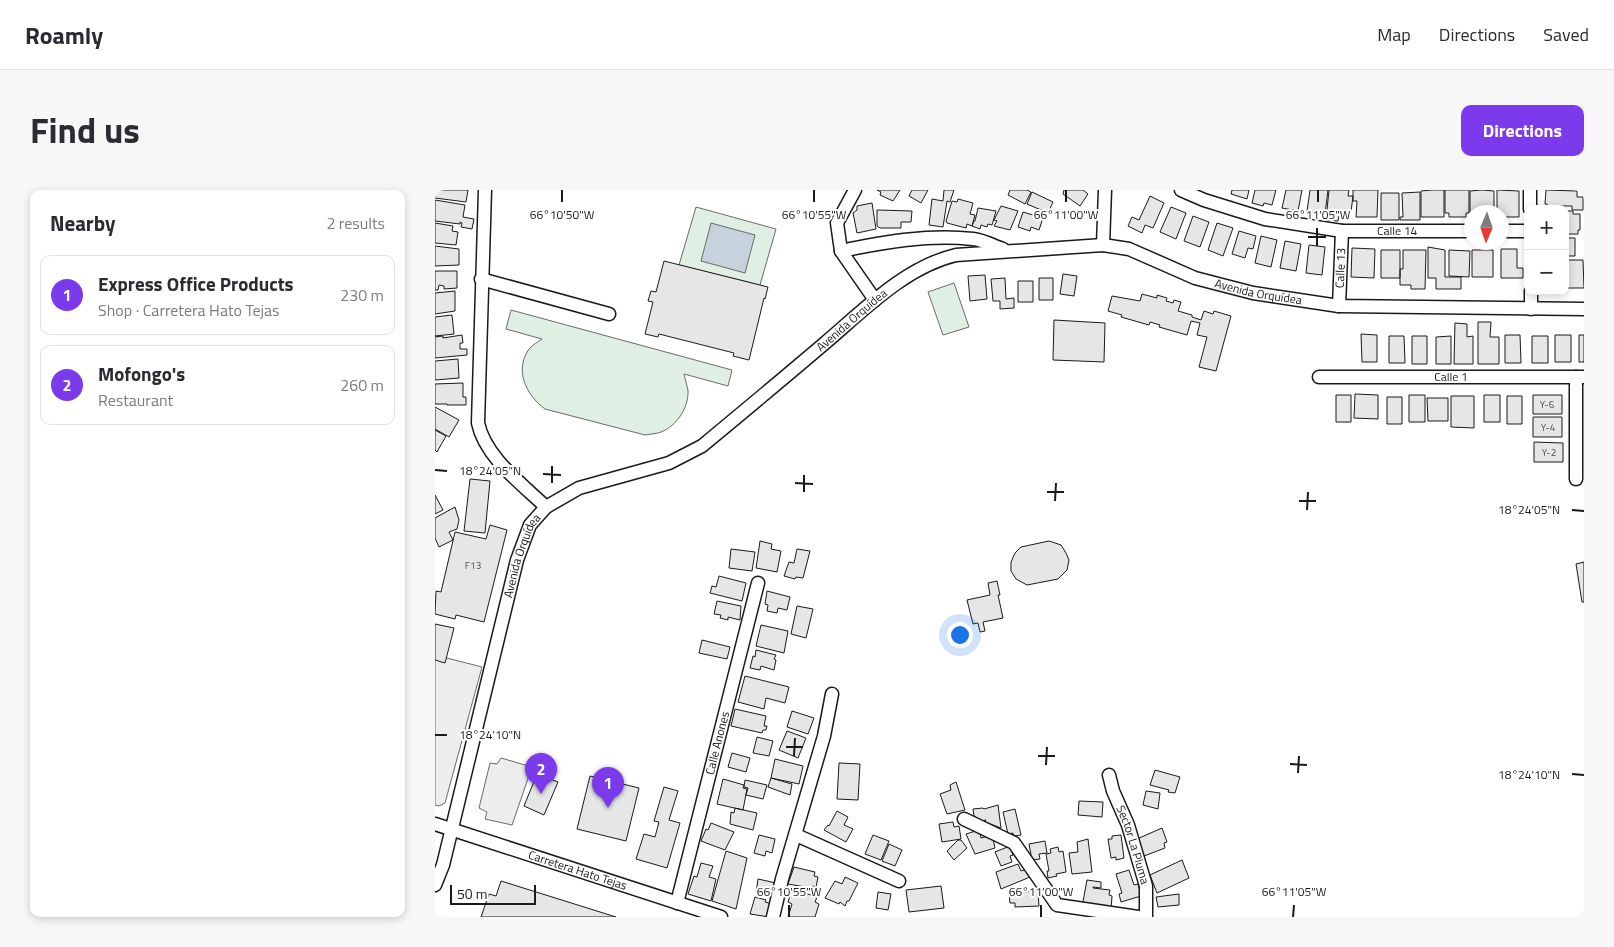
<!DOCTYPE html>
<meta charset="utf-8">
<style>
body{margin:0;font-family:"Titillium Web",sans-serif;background:#f7f7f7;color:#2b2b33}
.controls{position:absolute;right:15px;top:15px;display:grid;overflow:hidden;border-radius:10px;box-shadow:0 2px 8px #0003}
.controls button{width:45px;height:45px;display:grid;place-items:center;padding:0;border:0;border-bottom:1px solid #e1e1e2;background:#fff;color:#2b2b33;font:25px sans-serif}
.compass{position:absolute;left:1029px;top:15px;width:45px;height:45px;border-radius:50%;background:#fff;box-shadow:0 2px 8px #0003;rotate:182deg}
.scale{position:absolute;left:15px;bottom:12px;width:86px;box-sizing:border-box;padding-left:5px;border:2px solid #1a1a1a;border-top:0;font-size:14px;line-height:18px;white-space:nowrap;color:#1a1a1a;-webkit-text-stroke:4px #fff;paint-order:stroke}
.you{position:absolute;left:524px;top:444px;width:18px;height:18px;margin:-12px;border:4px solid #fff;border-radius:50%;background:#1a73e8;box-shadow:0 0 0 8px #1a73e833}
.badge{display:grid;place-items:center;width:32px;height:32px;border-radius:50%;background:#7c3aed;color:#fff;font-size:16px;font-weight:700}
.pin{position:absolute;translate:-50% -41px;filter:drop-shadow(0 1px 2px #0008)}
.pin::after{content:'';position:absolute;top:26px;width:18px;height:15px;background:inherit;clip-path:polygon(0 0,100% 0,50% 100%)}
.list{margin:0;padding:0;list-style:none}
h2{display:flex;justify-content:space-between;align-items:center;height:65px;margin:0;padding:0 20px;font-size:21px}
h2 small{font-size:16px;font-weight:400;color:#7c7c81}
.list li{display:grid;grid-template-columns:32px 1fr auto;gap:15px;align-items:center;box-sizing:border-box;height:80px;margin:0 10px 10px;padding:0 10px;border:1px solid #e1e1e2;border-radius:10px}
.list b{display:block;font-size:19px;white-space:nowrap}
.list p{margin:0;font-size:16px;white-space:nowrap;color:#7c7c81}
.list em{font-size:16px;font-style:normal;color:#7c7c81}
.map{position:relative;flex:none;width:1149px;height:727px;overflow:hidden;border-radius:10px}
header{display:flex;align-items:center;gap:30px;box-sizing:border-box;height:70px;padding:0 25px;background:#fff;border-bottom:1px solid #e1e1e2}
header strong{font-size:24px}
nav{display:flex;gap:28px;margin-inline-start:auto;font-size:18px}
.intro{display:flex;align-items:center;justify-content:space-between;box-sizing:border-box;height:120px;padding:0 30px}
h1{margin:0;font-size:35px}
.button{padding:12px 22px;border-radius:10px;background:#7c3aed;color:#fff;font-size:18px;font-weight:700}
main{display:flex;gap:30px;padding:0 30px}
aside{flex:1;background:#fff;border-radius:10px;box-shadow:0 2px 8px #0003}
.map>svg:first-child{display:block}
.green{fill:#e0efe3;stroke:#6a6a6a}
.parking{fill:#ededed;stroke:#6a6a6a}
.water{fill:#c6d2dc;stroke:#6a6a6a}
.building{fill:#e6e6e6;stroke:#1a1a1a}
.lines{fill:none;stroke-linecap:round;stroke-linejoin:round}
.minor-casing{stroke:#1a1a1a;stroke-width:15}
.minor{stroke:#fff;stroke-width:12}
.ticks{fill:none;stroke:#1a1a1a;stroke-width:2}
.labels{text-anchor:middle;stroke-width:4;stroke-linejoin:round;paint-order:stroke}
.number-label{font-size:10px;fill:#4d4d4d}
.street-label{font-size:12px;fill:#1a1a1a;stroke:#fff}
.ticks-label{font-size:12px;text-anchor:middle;fill:#1a1a1a;stroke:#fff;stroke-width:4;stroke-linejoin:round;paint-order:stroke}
</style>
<header>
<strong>Roamly</strong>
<nav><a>Map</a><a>Directions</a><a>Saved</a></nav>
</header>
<div class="intro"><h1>Find us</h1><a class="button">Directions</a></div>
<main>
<aside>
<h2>Nearby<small>2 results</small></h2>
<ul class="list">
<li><span class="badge">1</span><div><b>Express Office Products</b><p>Shop · Carretera Hato Tejas</p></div><em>230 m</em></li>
<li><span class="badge">2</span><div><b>Mofongo's</b><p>Restaurant</p></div><em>260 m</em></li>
</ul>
</aside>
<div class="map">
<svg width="1149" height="727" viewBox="0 0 1149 727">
<rect width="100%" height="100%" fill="#fff"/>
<!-- green -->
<path class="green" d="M261,17l80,22 -16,56 -81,-20z
M519,93l15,44 -26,8 -15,-43z
M76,120l221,60 -4,16 -44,-12c1,5 3,11 4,16 1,17 -11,36 -27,42 -5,2 -11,2 -16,3l-100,-26c-19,-14 -31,-39 -16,-60 3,-4 9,-7 13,-10l-36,-10z"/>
<!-- parking -->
<path class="parking" d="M0,465l47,12 -37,136 -6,3 -4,-1z
M66,568l31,9 -20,58 -27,-6 2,-7 -8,-4 11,-45 7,1z"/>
<!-- water -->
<path class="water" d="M276,33l44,12 -10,38 -44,-12z"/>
<!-- building -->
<path class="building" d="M0,0h33l-2,12 -31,-4z
M442,0h23l-7,11 -13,-6 1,-3z
M477,0h16l-7,13 -12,-7z
M509,0h10l-4,12 -3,-1 -4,26 -14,-2 3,-26 11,2z
M575,0h17l4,2 -6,12 -17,-9z
M629,0h19l5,4 -8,12 -17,-12z
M797,0h17l-2,9 -16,-5z
M820,0h21l-4,15 -8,-2 -1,3 -11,-3z
M851,0h16l-4,21 -16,-3z
M875,0h18l-3,24 -18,-3z
M894,0h20l-1,6h5l-2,16h-4v4h-8l-1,5 -12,-1z
M918,0h25l-1,27h-21l1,-16h-4z
M997,0h12v27h-23v-26z
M1010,0h24v23h-3v4h-17v-4h-4z
M1047,0l12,1v21l-24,1v-22z
M1062,0l22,1v26h-18v-5h-4z
M1111,0l31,1v6h6v13h-11v-4h-25v-2h-2z
M597,2l21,10 -5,11 -21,-9z
M985,2v28h-20v-3h3l-1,-24z
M946,3h18v27h-18z
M715,6l14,7 -11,25 -8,-3 -3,8 -14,-7 4,-9 7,3z
M523,9l15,4 -3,11 5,1 -3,11 -5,-2 -1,4 -19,-5 -1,-2 6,-20 5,1z
M0,10l30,5 -2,12 11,2 -2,10 -11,-2 1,-4 -2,-1v2l-25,-3z
M437,13l4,26 -19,4 -4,-20 4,-3v-4z
M566,16l17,5 -8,19 -16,-4 3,-5 -3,-1z
M736,17l15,6 -10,26 -16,-7z
M543,18l18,3 -4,14 -4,-1 -1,3 -6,-2 -1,4 -8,-3 2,-5h1z
M442,20l35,1 -1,11h-10v6h-21l-3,-2z
M1130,21h8v3h7v16h-2v4h-13z
M588,22l20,6 -4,12 -8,-3 -1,4 -12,-4z
M758,26l16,6 -9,25 -16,-6z
M0,33l18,3 -1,5 6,1 -2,13 -21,-2z
M782,33l16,5 -10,28 -15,-6z
M804,41l17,5 -3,13 -5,-1 -3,10 -13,-4z
M826,46l16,4 -6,27 -16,-4z
M1130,48h10v18h-10z
M850,51l16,3 -5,27 -16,-3z
M874,55l16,2 -3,28 -16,-2z
M0,56l24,3v16l-24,1z
M993,57l17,3v27h16v12h-25v-11h-8z
M917,58l23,1 -1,29 -23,-1z
M1066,59h16v19h6v10h-22z
M946,60h19v28h-19z
M968,60h23l-1,39h-14v-4h-11v-16h3z
M1014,60l21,1 -1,26 -20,-1z
M1037,60h21v27h-21z
M1130,70h18l1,28h-19z
M229,71l104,26 -3,12 -1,-1 -15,62 -16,-4 1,-3 -75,-19 -1,3 -13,-3 8,-32 -5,-1 3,-10 5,1z
M0,81h22v17l-13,1v-3l-5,-1 -1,5h-3z
M628,84l14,2 -3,20 -14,-2z
M550,85l2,24 -17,2 -2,-25z
M570,88l1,21 8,-1v10l-14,1v-8h-7l-2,-22z
M604,88h14v22h-14z
M583,91h15v21h-15z
M20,101v20l-20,3v-21z
M707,104l15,4v-3l10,3 -1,3 7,2 1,-3 7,2 -3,9 14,4v2l9,3 3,-9 9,3 1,-3 17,5 -15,55 -17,-4 8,-30 -10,-2 3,-12 -9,-2 -4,14 -28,-8 1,-2 -10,-3 -1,3 -28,-8 1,-2 -14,-4 4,-15 28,5z
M17,125l2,19 -19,2v-19z
M619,130l51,3 -1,39 -51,-2z
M1043,132h13l-1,15h9v27h-21z
M1020,133l12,1v13l6,-1v28h-19z
M926,144l16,1v27h-15z
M27,145l1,8h-3v6h7v6l-32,3v-21l8,-1v2z
M1070,145h15l1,28h-16z
M1120,145h16v27h-16z
M1144,145h5v27h-5z
M954,146h15l1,27h-16z
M977,146h15v28h-15z
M1016,146v28h-15v-27z
M1097,146h16v27h-16z
M23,169l1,19 -24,2v-19z
M28,193v14h3v8h-19v-1h-12v-20z
M920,204l23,1v24l-24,-1z
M901,205h15v27h-15z
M974,205h16v27h-16z
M1049,205h16v27h-16z
M1098,205h29v19h-29z
M1016,206h23v32l-23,-1z
M1072,206h15v28h-15z
M952,207h15v27h-15z
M992,208h21v23h-20z
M0,217l24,13 -10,17 -14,-8z
M1098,227h29v20h-29z
M0,240l11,6 -9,16 -2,-2z
M1099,252l29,1v19h-29z
M35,289l20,2 -5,52 -21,-2z
M0,305l8,15 -8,4z
M20,317l4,13 -2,9 -8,3 4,8 -14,7 -4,-9v-20z
M55,335l17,5 -23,92 -28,-7 -1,4 -20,-5 1,-23 5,1 14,-60 31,7z
M325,351l12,3 -1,5 10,2 -4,21 -21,-4z
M614,351l12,4 5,8 3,7 -2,10 -9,9 -31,6 -11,-6 -5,-8v-9l4,-9 6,-6z
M296,359l24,3 -3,19 -23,-3z
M362,359l13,2 -7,27 -7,-1 -1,2 -11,-3 5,-14 5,1z
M1149,372v40h-2l-6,-38z
M284,386l27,7 -4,18 -32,-8 2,-7 4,1z
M562,391l3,14h-2l5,23 -20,4 2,9 -5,1 -2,-9 -5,1 -6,-24 23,-5 -2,-12z
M332,401l23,6 -3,13 -9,-2 -1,5 -10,-2 1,-6 -3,-1z
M282,411l24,5 -1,14 -12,-3v3l-8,-2 1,-3 -7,-1z
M362,416l16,3 -7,29 -15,-4z
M0,434l19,4 -9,35 -10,-3z
M326,435l27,6 -4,22 -28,-7z
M267,450l28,7 -3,12 -28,-6z
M321,460l20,5 -2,4 2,1 -2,10 -13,-4 -1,4 -10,-2 3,-12 2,1z
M310,486l44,11 -4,16 -19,-5 -2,11 -26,-7z
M300,519l31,7 -2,10h3l-1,4h-3l-1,3 -31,-7z
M357,521l22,7 -6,16 -21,-7z
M352,541l19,7 -8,20 -19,-8z
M322,547l16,4 -4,15 -16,-3z
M297,563l18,5 -4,14 -18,-5z
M340,569l28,7 -4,18 -28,-6z
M404,573l21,1 -2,36 -21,-1z
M720,580l25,7 -5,16 -7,-1 1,-2 -19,-5z
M102,584l21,8 -14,33 -20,-9z
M155,586l49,12 -13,53 -49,-12z
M336,588l21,6 -2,11 -22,-8z
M288,589l21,6 -1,3 4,1 -4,21 -26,-6z
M310,590l22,5 -4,14 -17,-4 2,-7 -4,-1z
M521,592l9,28 -18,4 -7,-20 11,-4 -1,-5z
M229,597l14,4 -9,29 11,3 -13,45 -31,-9 8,-25 11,3 4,-15 -5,-1z
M711,601l14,2 -2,16 -15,-4z
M644,611l24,1 -1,15 -24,-2z
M563,615l3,23 -16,-6 1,-2 -5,1 -7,-5 -1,-7 10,-1 1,1z
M300,618l22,5 -4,17 -23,-6 1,-12 3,1z
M580,619l6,26 -7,1 -1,-3 -5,1 -5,-22z
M402,621l11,6 -4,8 9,4 -7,13 -22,-12 4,-5 1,1z
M518,632l1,5 5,-1 2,13 -19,3 -3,-18z
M276,633l23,9 -9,18 -24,-9 5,-12 2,1z
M727,638l5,14 -3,1 1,5 -21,8 -7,-17z
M544,640l2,8 11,-3 3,13 -20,6 -9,-20z
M324,645l16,4 -3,14 -6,-2 -1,5 -11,-3z
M438,645l16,6 -8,19 -16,-6z
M686,645l3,23 -8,2v-3l-5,1 -3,-19h4v-3z
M653,649l4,33 -20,2 -3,-21 9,-1 -1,-10z
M523,650h3l6,8 -13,12 -7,-9z
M610,651l2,12 -8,1 1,5 -8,1 -3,-16z
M454,654l13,6 -7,16 -13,-5z
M575,656l3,9 -3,1 2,6 -11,4 -6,-14z
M623,657l1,5 4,-1 3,21 -10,2 1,2 -9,2 -1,-7h2l-3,-17 5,-1 -1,-4z
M291,661l21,7 -11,51 -24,-8z
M747,670l7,18 -32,15 -7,-18z
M266,673l12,3 -4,11 7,2 -5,22 -23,-7 6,-18 3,1z
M583,674l3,7 6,-2 3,8 -29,12 -5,-17z
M359,677l21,5 -1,4 4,1 -2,10 -4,-1 -1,2 -23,-4z
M694,680l5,15 4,-1 3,12 -20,6 -2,-8 3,-1 -6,-19z
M410,687l13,6 -9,18h-2l-2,5 -5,-4 -1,2 -14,-6 10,-17 7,3z
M323,689l18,4 -3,15 -17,-5z
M652,690l14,2v6l-8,-1v1l17,2 -1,5 3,1 -1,14 -29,-3z
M66,691l115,36h-135l8,-23 7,2z
M506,696l3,22 -35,4 -3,-22z
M357,699l25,8 -2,5 4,2 -4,13h-27l4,-13 -4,-2z
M603,701l1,15 -24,1v-4h-5l-1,-10z
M443,702l13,2 -3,16 -12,-2z
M744,704v11l-21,2 -2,-10z
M320,707l11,3 -1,2 7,2 -3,13 -19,-3z"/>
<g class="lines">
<!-- minor casing -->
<g class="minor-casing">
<g id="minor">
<path d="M50,0l-7,233c7,34 44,61 68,84"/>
<path d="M420,0l-18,33 4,28 34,49"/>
<path id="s1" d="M746,0l23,10 61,19 77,12h129"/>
<path d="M1095,0v19"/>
<path d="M1066,41h27"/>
<path d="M668,55l2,-55"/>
<path d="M406,61c43,-9 88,-17 132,-12 10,1 21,7 30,10"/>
<path d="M46,89l128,35"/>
<path id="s2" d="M904,116l3,-75"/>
<path d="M1096,119v-18"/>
<path id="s3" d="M884,187h265"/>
<path d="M1141,187v102"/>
<path id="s4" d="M674,585l4,16 15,34 18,61v31"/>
<path d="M529,629l50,24 43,62 81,12"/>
<path id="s5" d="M0,634l286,93"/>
<path d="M361,645l103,46"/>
<path id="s6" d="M0,695l8,-20 74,-305 13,-35 16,-18 33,-19 90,-25 33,-17c41,-34 82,-68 123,-103 39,-33 80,-76 131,-88l147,-10 26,4 66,29 58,15 86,13 245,3"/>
<path id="s7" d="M242,713l81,-320"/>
<path d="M338,727l9,-38 42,-143 8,-42"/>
</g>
</g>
<!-- minor -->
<use href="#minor" class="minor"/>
</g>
<!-- ticks -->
<path class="ticks" d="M127,12v-12M379,12v-12M631,12v-12M883,12v-12M873,47h18M882,56v-18M0,280l12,1M108,284l18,1M117,293v-17M360,293l18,1M369,302v-17M612,302h17M620,311l1,-18M864,311h17M872,320l1,-18M1137,320l12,1M0,545h12M351,557h17M359,566l1,-18M603,566h17M855,574l17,1M611,575l1,-18M863,583l1,-17M1137,584l12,1M354,727v-12M606,727v-12M858,727l1,-12"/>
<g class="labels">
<!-- number labels -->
<g class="number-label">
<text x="1112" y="218">Y-6</text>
<text x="1113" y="241">Y-4</text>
<text x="1114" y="266">Y-2</text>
<text x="38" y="379">F13</text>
</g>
<!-- street labels -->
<g class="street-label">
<text dy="4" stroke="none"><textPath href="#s1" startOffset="222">Calle 14</textPath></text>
<text dy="4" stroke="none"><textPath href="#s2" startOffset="38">Calle 13</textPath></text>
<text dy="4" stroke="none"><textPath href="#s6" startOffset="1196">Avenida Orquídea</textPath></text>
<text dy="4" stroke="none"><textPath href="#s6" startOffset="761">Avenida Orquídea</textPath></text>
<text dy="4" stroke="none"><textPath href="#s3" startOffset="132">Calle 1</textPath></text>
<text dy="4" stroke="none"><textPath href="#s6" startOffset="341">Avenida Orquídea</textPath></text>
<text dy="4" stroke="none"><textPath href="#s7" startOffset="165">Calle Anones</textPath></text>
<text dy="4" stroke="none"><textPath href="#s4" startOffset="74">Sector La Pluma</textPath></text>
<text dy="4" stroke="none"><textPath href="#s5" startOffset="150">Carretera Hato Tejas</textPath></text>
</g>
</g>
<g class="ticks-label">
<text x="127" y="29">66°10'50"W</text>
<text x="379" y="29">66°10'55"W</text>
<text x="631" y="29">66°11'00"W</text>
<text x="883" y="29">66°11'05"W</text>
<text x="55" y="285">18°24'05"N</text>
<text x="1094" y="324">18°24'05"N</text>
<text x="55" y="549">18°24'10"N</text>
<text x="1094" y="589">18°24'10"N</text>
<text x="354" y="706">66°10'55"W</text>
<text x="606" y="706">66°11'00"W</text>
<text x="859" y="706">66°11'05"W</text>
</g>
</svg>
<div class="controls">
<button>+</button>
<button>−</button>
</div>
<svg class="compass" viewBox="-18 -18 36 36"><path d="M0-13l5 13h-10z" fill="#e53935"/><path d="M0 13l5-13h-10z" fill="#7c7c81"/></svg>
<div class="scale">50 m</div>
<div class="you"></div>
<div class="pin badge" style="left:173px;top:618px">1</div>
<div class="pin badge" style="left:106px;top:604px">2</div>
</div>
</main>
